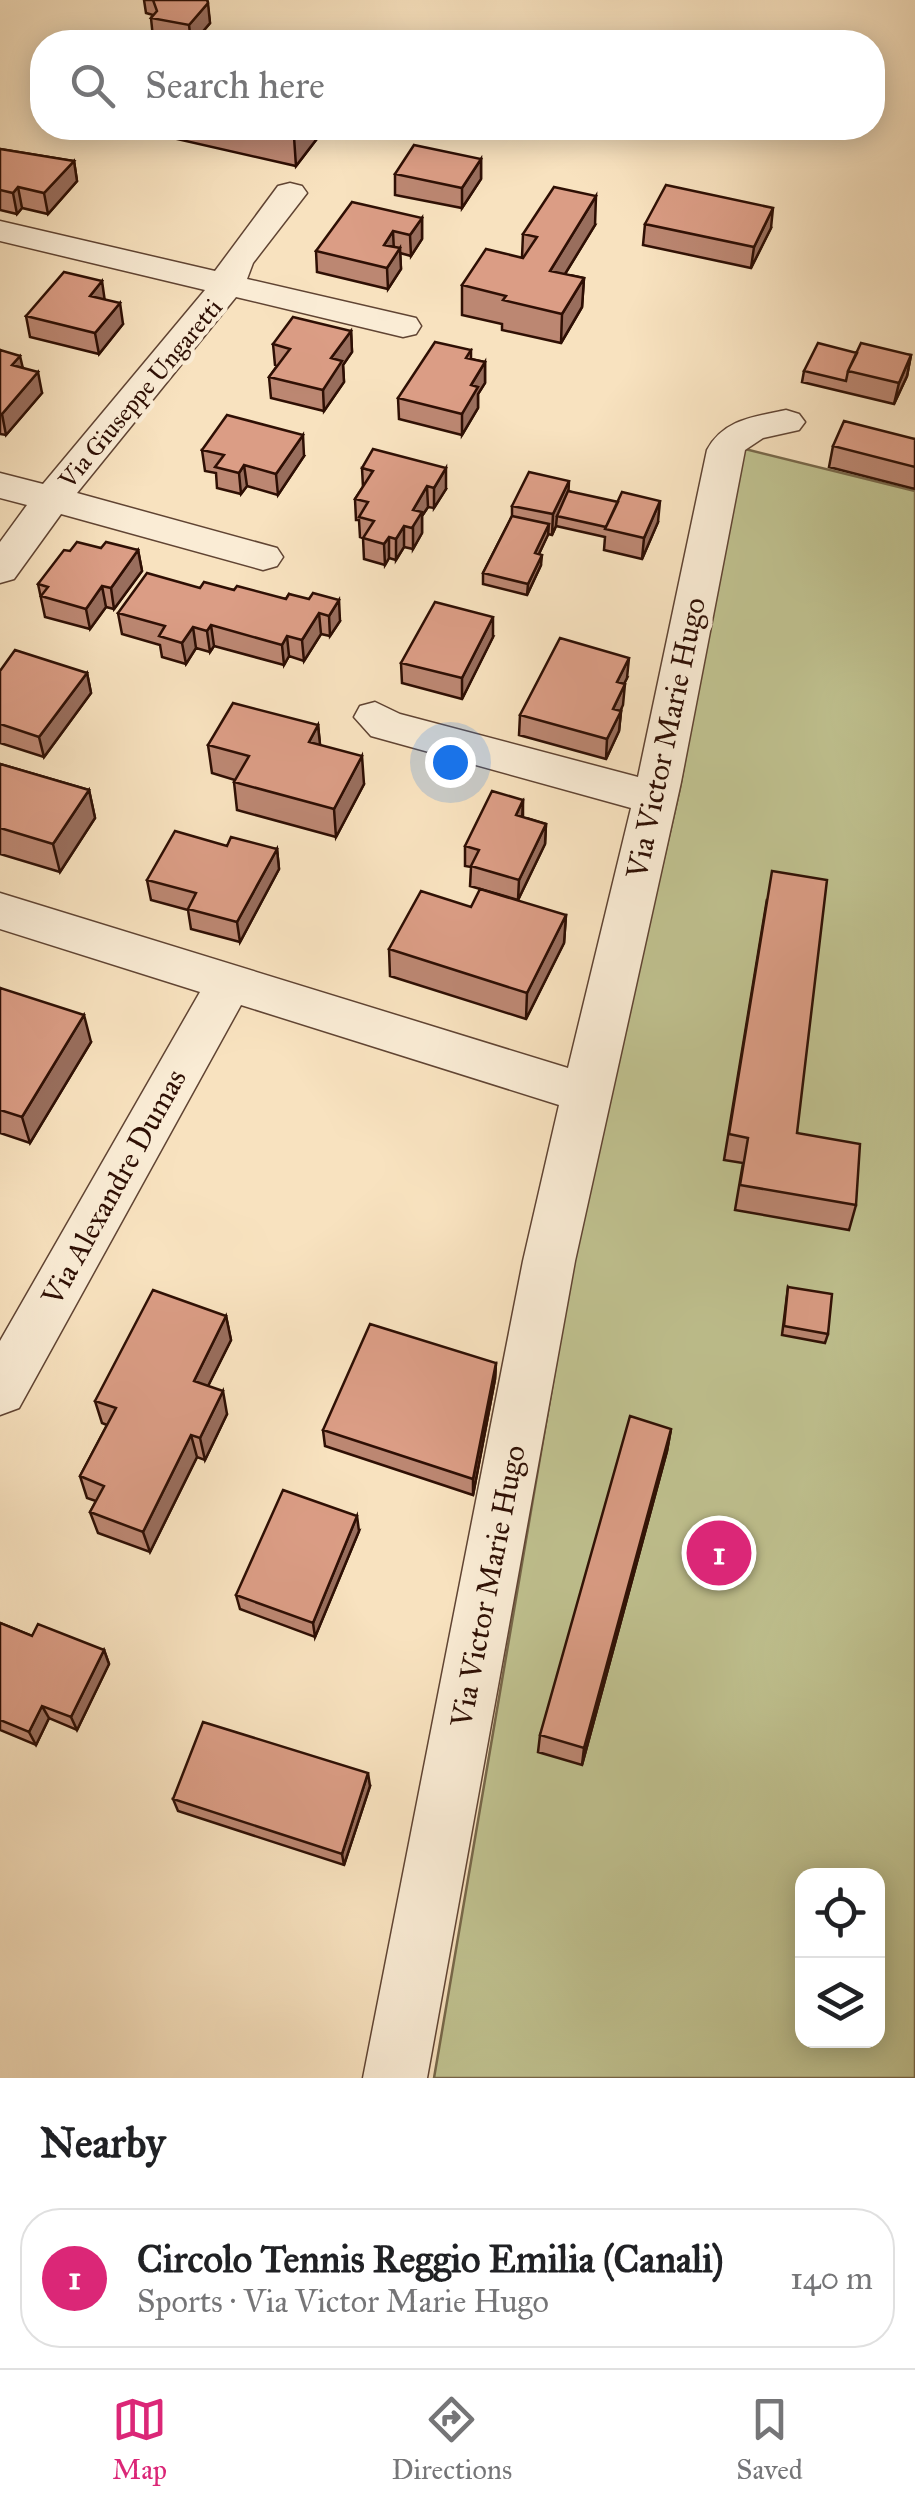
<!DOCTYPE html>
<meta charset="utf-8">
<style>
body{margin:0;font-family:"IM FELL Great Primer",serif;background:#f2f2f2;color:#202124}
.controls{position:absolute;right:30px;bottom:30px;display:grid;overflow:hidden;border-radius:20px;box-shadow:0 5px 25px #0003}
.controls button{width:90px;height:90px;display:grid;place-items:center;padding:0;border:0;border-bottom:2px solid #e0e0e0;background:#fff;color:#202124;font:50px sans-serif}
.you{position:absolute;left:450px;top:762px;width:35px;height:35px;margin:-25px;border:8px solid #fff;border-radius:50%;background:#1a73e8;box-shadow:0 0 0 15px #1a73e833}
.badge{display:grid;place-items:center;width:65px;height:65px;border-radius:50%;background:#db2777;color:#fff;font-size:32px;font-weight:700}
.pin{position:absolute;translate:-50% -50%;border:5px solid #fff;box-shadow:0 2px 10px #0006}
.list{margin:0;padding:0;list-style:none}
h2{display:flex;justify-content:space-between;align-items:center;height:130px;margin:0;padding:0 40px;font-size:42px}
h2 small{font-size:32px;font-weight:400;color:#757577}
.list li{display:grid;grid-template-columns:65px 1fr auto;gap:30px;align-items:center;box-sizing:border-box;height:140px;margin:0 20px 20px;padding:0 20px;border:2px solid #e0e0e0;border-radius:40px}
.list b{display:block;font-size:38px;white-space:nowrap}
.list p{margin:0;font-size:32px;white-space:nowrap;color:#757577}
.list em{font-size:32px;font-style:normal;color:#757577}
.icon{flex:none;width:55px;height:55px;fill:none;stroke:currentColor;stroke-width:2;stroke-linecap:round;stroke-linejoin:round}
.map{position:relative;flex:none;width:915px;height:2078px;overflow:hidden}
.search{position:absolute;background:#fff;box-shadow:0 5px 25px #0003;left:30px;right:30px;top:30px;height:110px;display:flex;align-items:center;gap:25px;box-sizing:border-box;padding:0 35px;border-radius:40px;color:#757577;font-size:38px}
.sheet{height:290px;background:#fff}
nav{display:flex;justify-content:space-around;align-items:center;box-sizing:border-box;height:140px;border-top:2px solid #e0e0e0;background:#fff;font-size:28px;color:#757577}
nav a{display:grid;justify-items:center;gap:5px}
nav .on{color:#db2777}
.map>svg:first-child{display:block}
.green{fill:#c0c290;stroke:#77684a;stroke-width:2.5;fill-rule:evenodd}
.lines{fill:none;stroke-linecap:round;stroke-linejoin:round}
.minor-casing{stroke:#604433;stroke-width:3}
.minor{fill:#faecd5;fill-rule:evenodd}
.wall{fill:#bc8772;stroke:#2e0f04;stroke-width:2.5}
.shaded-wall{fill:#996e5d;stroke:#2e0f04;stroke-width:2.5}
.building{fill:#db9d85;stroke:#2e0f04;stroke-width:2.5}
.labels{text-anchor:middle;stroke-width:9;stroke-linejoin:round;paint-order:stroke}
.far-street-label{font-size:25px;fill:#2e0f04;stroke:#faecd5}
.street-label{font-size:30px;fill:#2e0f04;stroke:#faecd5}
</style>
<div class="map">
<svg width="915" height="2078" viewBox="0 0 915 2078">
<rect width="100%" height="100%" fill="#f8e2bf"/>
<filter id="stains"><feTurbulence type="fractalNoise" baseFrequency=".002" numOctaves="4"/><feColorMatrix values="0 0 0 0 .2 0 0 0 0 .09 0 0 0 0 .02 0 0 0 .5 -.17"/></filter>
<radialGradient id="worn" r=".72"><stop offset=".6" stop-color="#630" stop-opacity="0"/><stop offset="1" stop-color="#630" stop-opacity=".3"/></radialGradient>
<!-- green -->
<path class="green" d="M741,448l174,43v1587h-481l145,-848 101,-442zM802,1876h76v164h-76z"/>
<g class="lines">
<!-- minor casing -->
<g class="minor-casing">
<path id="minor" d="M290,183l12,3 5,7 -54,70 -6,16 169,39 5,8 -5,8 -13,3 -167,-40 -159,196 200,55 6,9 -6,9 -14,4 -202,-56 -47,65 -14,4v-41l27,-37 -27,-7v-25l43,11 162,-194 -205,-49v-20l215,50 63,-85z
M786,410l13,4 6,8 -6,8 -36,8 -18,12 -64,332 -106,479 -148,817h-64l160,-817 36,-156 -318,-100 -222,403 -19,7v-74l200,-349 -200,-63v-36l568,175 63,-260 -260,-72 -17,-19 6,-11 15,-4 25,12 238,63 69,-327c17,-31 47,-33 79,-40z"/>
</g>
<!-- minor -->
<use href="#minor" class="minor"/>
</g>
<!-- wall -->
<path class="wall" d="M144,0h63l3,23 -16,19h-18l-23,-4 -2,-20 2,-3 -7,-2z
M154,128h165v8l-23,30 -141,-32z
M0,149l74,12 3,20 -29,33 -26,-6 -5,6 -17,-4z
M481,159v20l-19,29 -67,-13v-21z
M422,218v21l-11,17 -11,-3 1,16 -13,20 -71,-17 -1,-21z
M645,224l126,4 -20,40 -108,-23z
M595,225l-30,49 19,4 -2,29 -21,36 -59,-13v-6l-40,-9v-30l60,-28 1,-23z
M105,300l18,24 -24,30 -69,-17 -4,-21z
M351,331l1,21 -9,13 1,17 -20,29 -53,-13 -2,-21 8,-11 -2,-1 -2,-21z
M0,350l23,18 19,25 -36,42 -6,-1z
M471,350v9l14,3v21l-7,11v14l-16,27 -63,-16 -1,-21z
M857,353l54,2 -4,21 -13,28 -92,-22 2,-11z
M915,439v50l-86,-22 4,-21z
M202,450l102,6 -26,39 -31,-9 -6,8 -24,-6 -1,-15 -11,-2z
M362,468l84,21 -12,19 -6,-1 -6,9v17l-9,16 -9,-2 -8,13 -7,-2 -4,7 -21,-6 -1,-21 -3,-1 -1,-17h-3l-1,-21 8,-12z
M568,491l90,31 -16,37 -38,-9 1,-13 -49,-11 -4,9 -4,-1 -9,20 2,11 -14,30 -44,-11v-11l29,-57v-10z
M101,548l37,2 4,21 -28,38 -8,-2 -16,22 -45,-12 -7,-33 32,-33z
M200,588l34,2 52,9 3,-5 51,27 -10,15 -9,-2 -17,27 -15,-5 -5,9 -70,-19 -4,6 -14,-4 -10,16 -24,-7 -2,-12 -38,-11 -4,-21z
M493,637l-31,62 -60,-16 -1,-20z
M0,671l87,2 4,20 -47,64 -44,-14z
M627,678l-3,6 -5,47 -13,28 -87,-24 1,-20z
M318,725l2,20 44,39 -28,53 -99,-27 -3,-28 1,-2 -23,-7 -4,-28z
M0,764l89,26 6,28 -35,54 -60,-18z
M523,800v17l23,7 -1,20 -27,56 -48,-14 1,-19 -6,-1v-20z
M227,846l50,3 2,20 -39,73 -49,-13 -3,-19 -37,-10 -4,-20z
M767,899l30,234 59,72 -7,25 -114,-20 8,-47 -19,-3z
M566,915l-2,28 -38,76 -136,-43 -1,-27z
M0,988l91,54 -61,101 -30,-10z
M788,1287l40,47 -3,9 -43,-8z
M226,1316l5,24 -23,46 19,28 -22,46 -8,-3 -47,95 -52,-19 -8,-21 6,-11 -9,-3 -7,-22 27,-51 -5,-2 -7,-22z
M496,1363l-1,16 -22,116 -148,-49 -2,-16z
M671,1429l-4,22 -85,314 -44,-13 2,-17z
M359,1531l-44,106 -75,-28 -4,-14z
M0,1623l32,13 72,14 5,14 -32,66 -28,-12 -13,27 -36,-15z
M370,1786l-26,79 -166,-54 -5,-12z"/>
<!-- shaded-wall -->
<path class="shaded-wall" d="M208,3l2,20 -16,19h-3l-2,-17z
M301,128h18v8l-23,30 -2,-29z
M481,159v20l-19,29v-20z
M74,161l3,20 -29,33 -4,-21z
M18,187l4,21 -5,6 -4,-21z
M596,196l-1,29 -46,75 1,-29z
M773,208l-2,20 -20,40 3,-21z
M422,218v21l-11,17 -1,-21z
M393,231l1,21 -10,-7z
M400,248l1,21 -13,20 -1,-21z
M584,278l-2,29 -21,36 1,-29z
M102,281l3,21 -15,-6z
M120,303l3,21 -24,30 -4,-21z
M351,331l1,21 -9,13 1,17 -20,29 -1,-21 8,-32z
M911,355l-4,21 -13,28 5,-21z
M20,356l5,21 -13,-12z
M485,362v21l-7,11v14l-16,27v-21l9,-29z
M38,372l4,21 -36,42 -4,-21z
M303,435l1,21 -26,39 -2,-21z
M244,465l3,21 -6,8 -2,-21z
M446,468v21l-12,19v-20z
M569,481l-1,21 -11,14 -1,10 -4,9 1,-21z
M427,486l1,21 -6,9v17l-9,16v-39z
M660,501l-2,21 -16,37 2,-21z
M549,524l-1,11 -14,29 1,-11z
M404,526v21l-8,13v-21z
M389,537v21l-4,7 -1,-21z
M138,550l4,21 -28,38 -3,-21z
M542,555l-1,10 -14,30 1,-11z
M102,586l4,21 -16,22 -4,-20z
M339,600l1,21 -10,15 -1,-20z
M319,613l2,21 -17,27 -2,-21z
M493,617v20l-31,62v-21z
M211,625l3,21 -4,6 -3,-21z
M193,627l3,21 -10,16 -4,-21z
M287,636l2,20 -5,9 -2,-20z
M629,658l-2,20 -12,24 2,-20z
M87,673l4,20 -47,64 -5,-20z
M625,684l-2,21 -11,24 1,-20z
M621,711l-2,20 -13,28 1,-20z
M318,725l3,29 -12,-12z
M362,756l2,28 -28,53 -2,-28z
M89,790l6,28 -35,54 -7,-28z
M523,800l-1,20 -6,-5z
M546,824l-1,20 -27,56 1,-20z
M277,849l2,20 -39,73 -3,-20z
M566,915l-2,28 -38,76 1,-26z
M84,1015l7,27 -61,101 -8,-26z
M226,1316l5,24 -32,64 -5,-23z
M496,1363l-1,16 -22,116v-16z
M223,1391l4,23 -22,46 -5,-22z
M671,1429l-4,22 -85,314 2,-17z
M191,1435l6,22 -47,95 -7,-20z
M357,1516l2,15 -44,106 -2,-14z
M104,1650l5,14 -32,66 -6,-13z
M42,1706l7,12 -13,27 -7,-13z
M368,1773l2,13 -26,79 -2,-11z"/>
<!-- building -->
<path class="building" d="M153,0h54l1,3 -19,22 -38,-7 6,-7z
M253,128h48l-7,9z
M414,145l67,14 -19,29 -67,-14z
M0,149l74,12 -30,32 -26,-6 -5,6 -13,-3z
M666,185l107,23 -19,39 -109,-23z
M554,187l42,9 -46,75 34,7 -22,36 -59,-14 3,-4 -44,-11 24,-36 37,9 14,-21 -14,-3z
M352,202l70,16 -12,17 -17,-4 -9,14 16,3 -13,20 -71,-17z
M64,272l38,9 -12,15 30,7 -25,30 -69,-17z
M293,317l58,14 -20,27 11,3 -19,29 -54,-13 21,-28 -17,-5z
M435,342l36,8 -5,8 19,4 -14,23 7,2 -16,27 -64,-16z
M818,343l39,10 -9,18 -2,10 -42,-10z
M861,343l50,12 -12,28 -51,-12z
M0,350l20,6 -8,9 26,7 -36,42h-2z
M227,415l76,20 -27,39 -32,-9 -5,8 -24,-6 9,-12 -22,-5z
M844,421l71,18v28l-82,-21z
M373,449l73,19 -12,20 -7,-2 -14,24 9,2 -10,16 -8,-2 -8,13 -7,-2 -5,7 -21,-6 11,-17 -15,-4 9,-15 -13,-3 18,-28 -11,-3z
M529,472l40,9 -16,33 -41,-8z
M568,491l50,11 -12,25 -49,-11z
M622,492l38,9 -16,37 -39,-9z
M512,516l37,8 -14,29 7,2 -14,29 -45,-11z
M77,542l24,6 5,-6 32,8 -27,38 -9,-2 -16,23 -45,-13 7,-9 -10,-3 26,-34 6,1z
M147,573l53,15 4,-6 30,8 3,-4 49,13 3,-5 20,5 4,-6 26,7 -10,16 -10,-3 -17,27 -15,-4 -5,9 -71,-20 -4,6 -14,-4 -11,16 -23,-7 6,-10 -47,-13z
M435,602l58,15 -31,61 -61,-15z
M560,638l69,20 -12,24 8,2 -12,25 8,2 -14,28 -87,-24z
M15,650l72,23 -48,64 -39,-13v-53z
M233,703l85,22 -9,17 53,14 -28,53 -100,-27 15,-26 -41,-11z
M0,764l89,26 -36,54 -53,-16z
M492,791l31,9 -7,15 30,9 -27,56 -48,-14 8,-16 -14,-4z
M175,831l52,15 4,-9 46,12 -40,73 -49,-13 8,-16 -49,-13z
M772,871l55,9 -30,253 63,11 -4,61 -116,-20 8,-47 -19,-4z
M480,889l86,26 -39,78 -138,-44 32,-58 50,16z
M0,988l84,27 -62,102 -22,-7z
M788,1287l44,7 -4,40 -44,-8z
M153,1290l73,26 -32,65 29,10 -23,47 -9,-3 -48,97 -53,-20 14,-26 -24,-10 36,-68 -21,-7z
M370,1324l126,39 -23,116 -150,-49z
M630,1416l41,13 -87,319 -44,-13z
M283,1490l74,26 -44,107 -77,-28z
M0,1623l32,13 6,-12 66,26 -33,67 -29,-11 -13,26 -29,-12z
M203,1722l165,51 -26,81 -169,-55z"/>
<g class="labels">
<!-- far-street labels -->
<g class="far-street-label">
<text transform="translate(140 393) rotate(-50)" y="9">Via Giuseppe Ungaretti</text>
</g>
<!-- street labels -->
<g class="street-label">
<text transform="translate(666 738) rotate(-78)" y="10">Via Victor Marie Hugo</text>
<text transform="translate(114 1187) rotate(-61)" y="10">Via Alexandre Dumas</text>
<text transform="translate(488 1586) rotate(-79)" y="10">Via Victor Marie Hugo</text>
</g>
</g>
<rect width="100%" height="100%" filter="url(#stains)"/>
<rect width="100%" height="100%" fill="url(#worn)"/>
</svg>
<div class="controls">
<button><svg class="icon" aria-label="locate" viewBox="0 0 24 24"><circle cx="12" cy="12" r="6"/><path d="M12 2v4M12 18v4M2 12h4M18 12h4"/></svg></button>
<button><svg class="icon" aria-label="layers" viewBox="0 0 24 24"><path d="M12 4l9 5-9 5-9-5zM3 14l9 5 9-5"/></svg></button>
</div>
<div class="you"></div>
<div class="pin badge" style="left:719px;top:1553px">1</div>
<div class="search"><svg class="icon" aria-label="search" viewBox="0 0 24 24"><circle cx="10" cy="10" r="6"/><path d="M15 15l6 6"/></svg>Search here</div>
</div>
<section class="sheet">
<h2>Nearby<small></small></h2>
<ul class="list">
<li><span class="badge">1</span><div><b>Circolo Tennis Reggio Emilia (Canali)</b><p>Sports · Via Victor Marie Hugo</p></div><em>140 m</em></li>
</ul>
</section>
<nav>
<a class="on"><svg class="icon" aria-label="map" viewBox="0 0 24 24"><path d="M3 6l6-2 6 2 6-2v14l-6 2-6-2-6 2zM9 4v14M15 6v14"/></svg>Map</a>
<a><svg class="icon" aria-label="directions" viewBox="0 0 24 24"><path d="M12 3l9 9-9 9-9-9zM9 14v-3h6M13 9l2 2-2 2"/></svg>Directions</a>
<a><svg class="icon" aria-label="saved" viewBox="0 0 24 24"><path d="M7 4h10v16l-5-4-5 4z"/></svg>Saved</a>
</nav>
